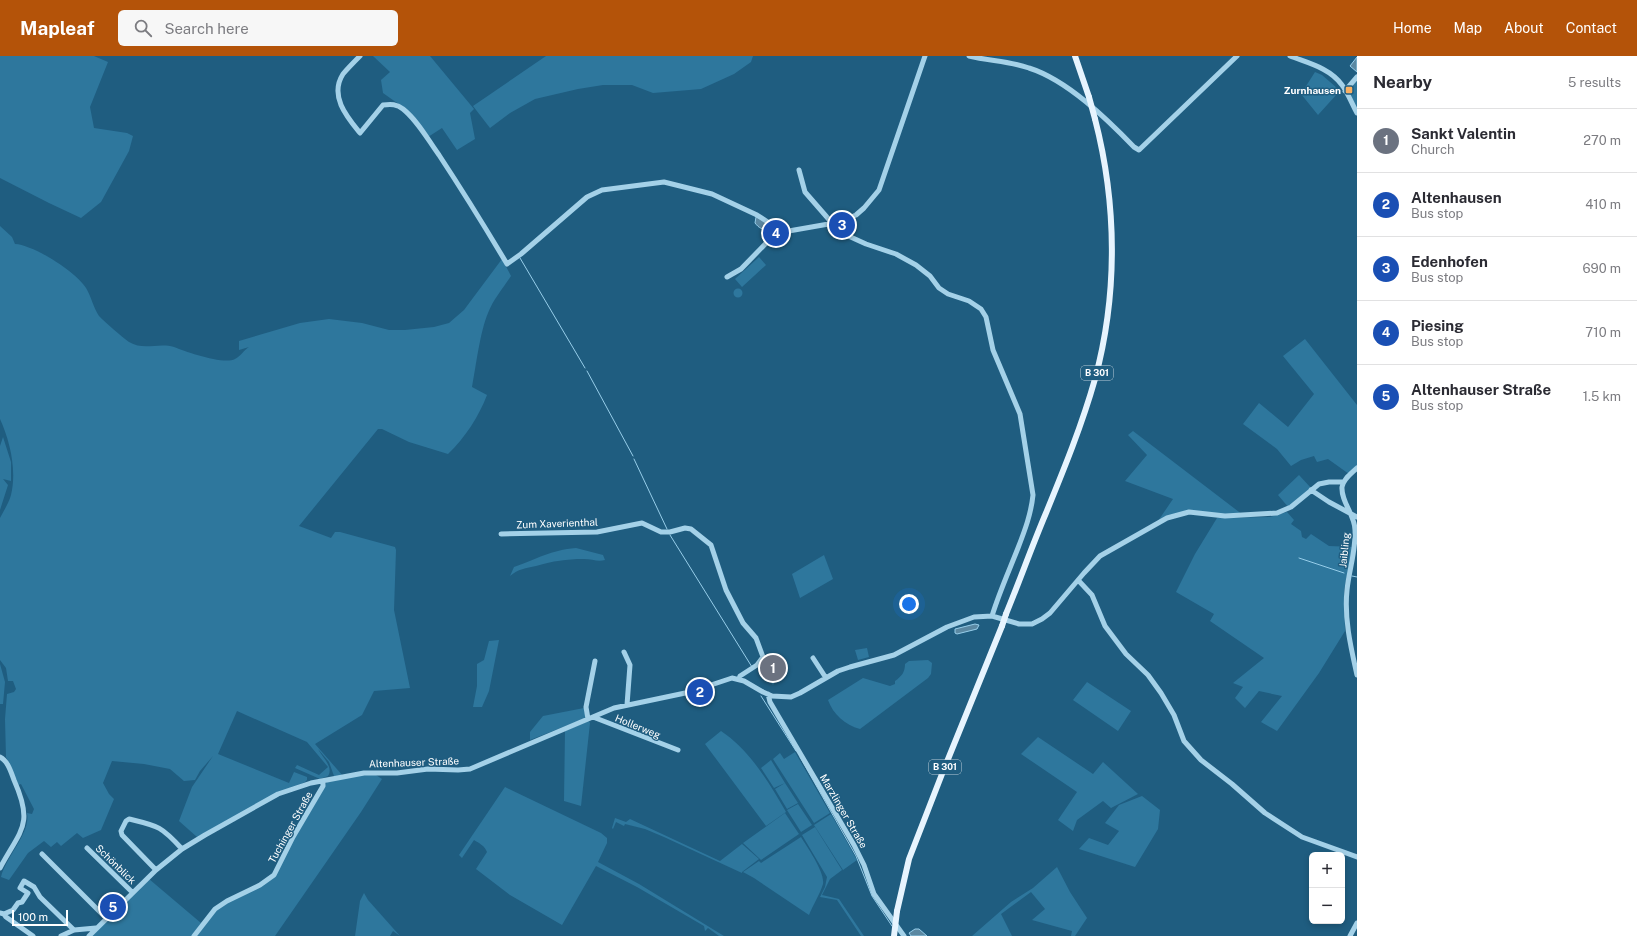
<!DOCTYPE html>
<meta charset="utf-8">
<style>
body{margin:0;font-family:"Public Sans",sans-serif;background:#f7f7f7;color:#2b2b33}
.controls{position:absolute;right:12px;bottom:12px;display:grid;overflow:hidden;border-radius:6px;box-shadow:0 2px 6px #0003}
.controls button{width:36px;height:36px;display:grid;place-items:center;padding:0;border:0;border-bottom:1px solid #e1e1e2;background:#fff;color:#2b2b33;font:20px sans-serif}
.scale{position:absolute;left:12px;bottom:10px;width:56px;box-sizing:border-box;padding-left:4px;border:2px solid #fff;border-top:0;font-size:11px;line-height:14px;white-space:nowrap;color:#fff;-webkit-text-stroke:3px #1f5d80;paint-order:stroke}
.you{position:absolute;left:909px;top:548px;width:14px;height:14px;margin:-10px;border:3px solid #fff;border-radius:50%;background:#1a73e8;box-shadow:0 0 0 6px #1a73e833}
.badge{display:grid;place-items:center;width:26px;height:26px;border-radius:50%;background:#b45309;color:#fff;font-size:13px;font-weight:700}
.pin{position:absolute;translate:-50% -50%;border:2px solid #fff;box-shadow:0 1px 4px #0006}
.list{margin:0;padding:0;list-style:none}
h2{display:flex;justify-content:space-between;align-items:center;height:52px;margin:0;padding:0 16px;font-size:17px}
h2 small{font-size:13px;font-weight:400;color:#7c7c81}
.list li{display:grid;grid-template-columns:26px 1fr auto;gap:12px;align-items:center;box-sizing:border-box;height:64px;padding:0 16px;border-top:1px solid #e1e1e2}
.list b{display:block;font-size:15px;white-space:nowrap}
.list p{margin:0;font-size:13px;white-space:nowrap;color:#7c7c81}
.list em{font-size:13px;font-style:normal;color:#7c7c81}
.icon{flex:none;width:22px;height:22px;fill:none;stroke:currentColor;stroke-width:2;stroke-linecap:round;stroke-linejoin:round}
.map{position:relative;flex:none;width:1357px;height:880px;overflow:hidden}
header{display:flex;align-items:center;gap:24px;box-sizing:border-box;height:56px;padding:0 20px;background:#b45309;color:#fff}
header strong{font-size:19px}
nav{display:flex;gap:22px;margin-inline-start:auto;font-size:14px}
.search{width:280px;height:36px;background:#f7f7f7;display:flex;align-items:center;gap:10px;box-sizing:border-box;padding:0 14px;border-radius:6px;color:#7c7c81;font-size:15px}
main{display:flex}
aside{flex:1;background:#fff}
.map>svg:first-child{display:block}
.green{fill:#2e779d}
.water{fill:#5b88a2;stroke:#97ceea}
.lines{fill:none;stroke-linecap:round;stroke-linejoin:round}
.stream{stroke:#97ceea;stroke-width:1}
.minor{stroke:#a4d1e8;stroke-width:5}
.major{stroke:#e7f4fe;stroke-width:6}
.major-bridge{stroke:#e7f4fe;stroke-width:6}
.poi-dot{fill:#f7af63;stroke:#1f5d80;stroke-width:1.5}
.labels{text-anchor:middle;stroke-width:3;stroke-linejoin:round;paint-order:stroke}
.shield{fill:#1f5d80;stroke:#bcced9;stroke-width:1}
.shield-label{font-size:9px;font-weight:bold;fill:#fff}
.poi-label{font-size:10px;font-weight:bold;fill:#fff;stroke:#1f5d80;text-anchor:end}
.street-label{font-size:10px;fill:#fff;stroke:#1f5d80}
</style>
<header>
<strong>Mapleaf</strong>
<div class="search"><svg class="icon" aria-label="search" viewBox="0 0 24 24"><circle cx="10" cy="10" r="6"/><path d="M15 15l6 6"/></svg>Search here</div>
<nav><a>Home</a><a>Map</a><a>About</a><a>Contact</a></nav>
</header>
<main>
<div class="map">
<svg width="1357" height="880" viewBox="0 0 1357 880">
<rect width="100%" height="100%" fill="#1f5d80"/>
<!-- green -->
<path class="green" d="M0,0h94l14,6 -18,45 4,21 33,5 6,3 -4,15 -28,51 -20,16 -32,-15 -49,-25z
M373,0h57l44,53 -4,4 5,26 -18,11 -15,-22 -14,9 -21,-27 -24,-17 -2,-13 9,-8z
M546,0h207l-2,6 -17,12 -33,15 -48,4 -21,-8h-29l-25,4 -43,10 -25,14 -20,15 -17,-22z
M1315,16l7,3 15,13v6l-19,21 -17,-21z
M1357,24v29l-8,-17z
M0,170l12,11 3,7c19,1 61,28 71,44 5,8 8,21 13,28 7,7 22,20 30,26 15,9 30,0 45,5 12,5 50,18 61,12 6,-3 9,-9 14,-12l-10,3v-9l61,-18 29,-4 33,4 27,7h16l29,-3 15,-4 15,-13 38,-51 9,17c-8,12 -18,24 -23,37 -8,19 -12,53 -16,74l15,8c-8,21 -22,43 -39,59l-39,-12 -27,-13h-4l-79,97 32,12 4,-6h5l55,15 1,3 -2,60 16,78 -36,3 -12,24 -47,29 28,32h-9l-5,-14 -11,-13c4,8 16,18 10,27l-8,3 -25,-11 2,-3 22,10 9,-8 -21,-25 -70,-31 -19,43 71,29 5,-11 13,5v3l-2,2 -108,55 -18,-16 13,-34 21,-31 -13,15 -5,9 -11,1 -14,-12 -26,-5 -32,-3 -9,22 6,11 5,5 -13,31 -18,8 -6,-5 -16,13 -4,-4 -6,5 -7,-6 -16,12 -19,27 -8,-3c5,-21 30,-44 26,-64l5,1 2,-5 -13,-25 -3,1 -12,-28 -1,-38 2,-25 7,-2 2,-3 -3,-8h-5l-2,-13 -6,-8v-142c4,-8 9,-15 11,-23 6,-25 -1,-54 -11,-76z
M759,201l7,8 -24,22 -7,-8z
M733.5 237a4.5 4.5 0 1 1 9 0a4.5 4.5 0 1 1-9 0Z
M1305,283l52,66v61l-8,8 -21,-15 -11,3 -3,-6 -13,4 -10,6 -14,-17 -34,-25 16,-21 29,24 26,-33 -31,-38z
M1133,375l110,84 -54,-3 -31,9 15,-22 -48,-18 22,-26 -19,-20z
M3,381l8,25v19l-8,-2 5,6 -8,25v-64z
M1299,419l12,13 -22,20 -11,-13z
M1287,456l7,8 -3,4 10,7 1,6 4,2 5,-5 18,12 24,1 -9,43 1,41 -26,42 -42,58 -16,-9 21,-26 -23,-5 -14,17 -10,-10 8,-11 -10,-4 31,-25 -54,-37 4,-7 -38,-22 19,-38 22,-36 53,-1z
M576,492l27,7 2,5c-7,2 -13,-1 -21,-1 -19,0 -30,2 -48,7 -10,2 -18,3 -26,10l4,-9c23,-8 37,-17 62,-19z
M824,499l9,24 -33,19 -8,-24z
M499,584l-10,51 -7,16h-9l4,-21v-22l7,-4 5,-19z
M867,592l2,9 -11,3 -3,-10z
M766,601l5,3 10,14 -8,11 -16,-18z
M928,604l4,3 -1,11 -3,4 -68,51c-15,-4 -27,-15 -32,-29l35,-22 27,8 5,-2v-3c7,-5 10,-9 10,-17l4,-3z
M0,608l5,18 -2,22h-3z
M1087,626l44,29 -13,20 -45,-31z
M584,652l2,10 -56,22v-8l13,-16z
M589,665l1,2 -9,83 -17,-5 1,-70z
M721,675c29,19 48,52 65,81l-20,14 -61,-82z
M1038,681l55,37 10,-12 35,32 -27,14 -8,-7 -26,19 -4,11 -15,-11 19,-28 -56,-38z
M795,696l35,61 -16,10 -41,-64 7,-6 4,6z
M771,704l14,23 -11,5 -13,-20z
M362,719h14l6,4 -21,33 -86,124h-80l21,-27 52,-28 59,-99z
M785,727l13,20 -11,6 -12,-20z
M505,731l96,46 6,5v5l-9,19 41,22 85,52h-5l-11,-8 -3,3 -1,-5 -67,-39 -41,-21 -34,59 -52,-30 -34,-26 11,-17c-2,-6 -8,-9 -13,-12l-12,18 -3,-3z
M1142,740l18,14 -2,19 -23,38 -56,-18 10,-11 19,7 11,-14 -14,-8 14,-18z
M798,748l14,21 -11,7 -14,-22z
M785,757l14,21 -38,26 -18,-17z
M831,758l26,46 -14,10 -29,-45z
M615,762l11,4 4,-3 90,42 22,-17 17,15 -17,13v1l-78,-36 -19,-8 -20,-5 -1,2 -8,-4 -3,7 -1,-1z
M815,771l27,43 -12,9 -8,16 17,4 25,37h-3l-24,-36 -17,-3 5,-10 2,-10 -25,-42z
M801,781c6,10 24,35 22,47 -3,10 -10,21 -14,31l-55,-37 -11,-6 16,-11 2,2z
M1057,811l13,25 17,26 -12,18h-4l1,-5 -40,-11 13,-11 -14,-17 -30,22 11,22h-40l39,-34 22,-14z
M149,823l52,44 -8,13h-102z
M364,837l4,7 32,36 -7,-5 -3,5h-35l5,-35z"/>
<!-- water -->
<path class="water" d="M1357,1v15l-7,-6z
M756,161l13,6 1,4 -1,2c-7,1 -10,-1 -14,-6z
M975,568l4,1 -2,4 -20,5 -2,-1v-4z
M915,873h4l8,7h-16l-2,-3z"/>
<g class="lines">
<!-- stream -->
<path class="stream" d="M520,202l65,110
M587,315l46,85
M634,403l33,70
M670,479l82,132
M1299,502l45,15
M1352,520l5,1
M761,640l35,55
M800,701l56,99 16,40 20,30"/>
<!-- minor -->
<path class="minor" d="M360,0c-6,6 -12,12 -17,18 -14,22 4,43 17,59l23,-28c8,-1 14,-1 20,4 15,12 25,31 36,46 23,35 46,72 68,109l14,-10 66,-57 15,-7 62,-8 48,12 45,21 26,17
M969,0c20,5 41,5 60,12 38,12 78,51 105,79l5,3 98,-94
M1290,0c18,7 40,12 52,29 6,8 10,19 15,28
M1345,35l12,-14
M799,114l6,22 27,31 12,11 22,10 30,10 20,11 14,11 9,12 9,6 21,7 12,8 5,8 7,33 27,64 13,81c-2,19 -8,35 -15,53 -9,23 -19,45 -26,68
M727,221l14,-8 30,-31 12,-6 57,-10 16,-7 8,-7 15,-18 46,-134
M1357,412c-5,5 -14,11 -15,19 -1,15 13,28 13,43 1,21 -6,40 -8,60 -3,29 4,58 10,85
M1311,434l18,12 28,15
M501,478l96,-2 45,-9 19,9h9l15,-4 6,1 20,16 15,45 17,33 13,15 7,19 -6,8 -17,11 -1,3
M1078,524l14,15 13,31 21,28 22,21 13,18 13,22 10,26 17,19 31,24 33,29 37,24 55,20
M624,596l6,13 -3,40
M813,602l13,20
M768,638l2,8 84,143 10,20 10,29 30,42
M593,661l85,33
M588,663l-2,-12 9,-46
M0,701c8,4 11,15 14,23 20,45 7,49 -14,88
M87,792l45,44
M42,798l64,64
M156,814l-34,-35 -1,-4 5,-10 3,-2c29,7 32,7 53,30
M0,857l4,1 9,-4 5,-7 4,-1 6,-9 -8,-5 4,-7 10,6 6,10 34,33
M4,858l2,3 27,19
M61,880l13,-6 22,-2
M89,880l67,-66 26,-21 23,-14 73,-41 33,-11 53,-10h33l31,-4 30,1 12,-1 144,-61 76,-16 42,-14 12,3 19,11 9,4 19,1 9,-4 38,-22 12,-4 44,-12 53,-28 27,-10 18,-1 27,8h13l10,-5 8,-6 34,-40 16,-17 67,-38 22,-6 36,4 52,-3 14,-6 28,-23 10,-2h14
M194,880l21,-27 12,-8 33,-16 14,-10 19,-38 30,-51v-5
M1350,880l7,-13"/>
<!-- major -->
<path class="major" d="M1075,0l14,41
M1006,558c14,-34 26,-68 40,-101 18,-44 36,-88 49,-134 23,-85 22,-175 0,-260
M897,855l12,-52 33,-85 60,-148"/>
<!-- major-bridge -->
<path class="major-bridge" d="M1089,41l6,22
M1002,570l4,-12
M894,880l3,-25"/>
</g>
<!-- markers -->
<rect class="poi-dot" x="1345" y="30" width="8" height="8" rx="2"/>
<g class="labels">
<!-- shield labels -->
<g class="shield">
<rect x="1081" y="310" width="32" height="14" rx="3"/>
<rect x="929" y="704" width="32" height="14" rx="3"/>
</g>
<g class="shield-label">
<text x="1097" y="320">B 301</text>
<text x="945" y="714">B 301</text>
</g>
<!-- poi labels -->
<g class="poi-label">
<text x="1341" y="38">Zurnhausen</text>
</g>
<!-- street labels -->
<g class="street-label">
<text transform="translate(557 467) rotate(-2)" y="4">Zum Xaverienthal</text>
<text transform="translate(1344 494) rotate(-84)" y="4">Jaibling</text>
<text transform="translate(638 670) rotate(22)" y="4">Hollerweg</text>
<text transform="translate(414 706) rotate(-2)" y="4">Altenhauser Straße</text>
<text transform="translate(844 755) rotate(60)" y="4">Marzlinger Straße</text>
<text transform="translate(290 771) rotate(-61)" y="4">Tuchinger Straße</text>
<text transform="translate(116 808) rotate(44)" y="4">Schönblick</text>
</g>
</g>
</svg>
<div class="controls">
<button>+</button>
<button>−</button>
</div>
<div class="scale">100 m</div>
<div class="you"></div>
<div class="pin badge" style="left:773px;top:612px;background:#6b7280">1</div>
<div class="pin badge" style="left:700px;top:636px;background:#1a4fb4">2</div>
<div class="pin badge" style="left:842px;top:169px;background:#1a4fb4">3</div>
<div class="pin badge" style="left:776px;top:177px;background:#1a4fb4">4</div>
<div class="pin badge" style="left:113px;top:851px;background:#1a4fb4">5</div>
</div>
<aside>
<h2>Nearby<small>5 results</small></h2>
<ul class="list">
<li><span class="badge" style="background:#6b7280">1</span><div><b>Sankt Valentin</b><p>Church</p></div><em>270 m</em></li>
<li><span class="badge" style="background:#1a4fb4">2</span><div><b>Altenhausen</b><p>Bus stop</p></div><em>410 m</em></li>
<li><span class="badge" style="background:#1a4fb4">3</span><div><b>Edenhofen</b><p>Bus stop</p></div><em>690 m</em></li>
<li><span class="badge" style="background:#1a4fb4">4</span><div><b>Piesing</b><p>Bus stop</p></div><em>710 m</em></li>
<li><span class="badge" style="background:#1a4fb4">5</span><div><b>Altenhauser Straße</b><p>Bus stop</p></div><em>1.5 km</em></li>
</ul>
</aside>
</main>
